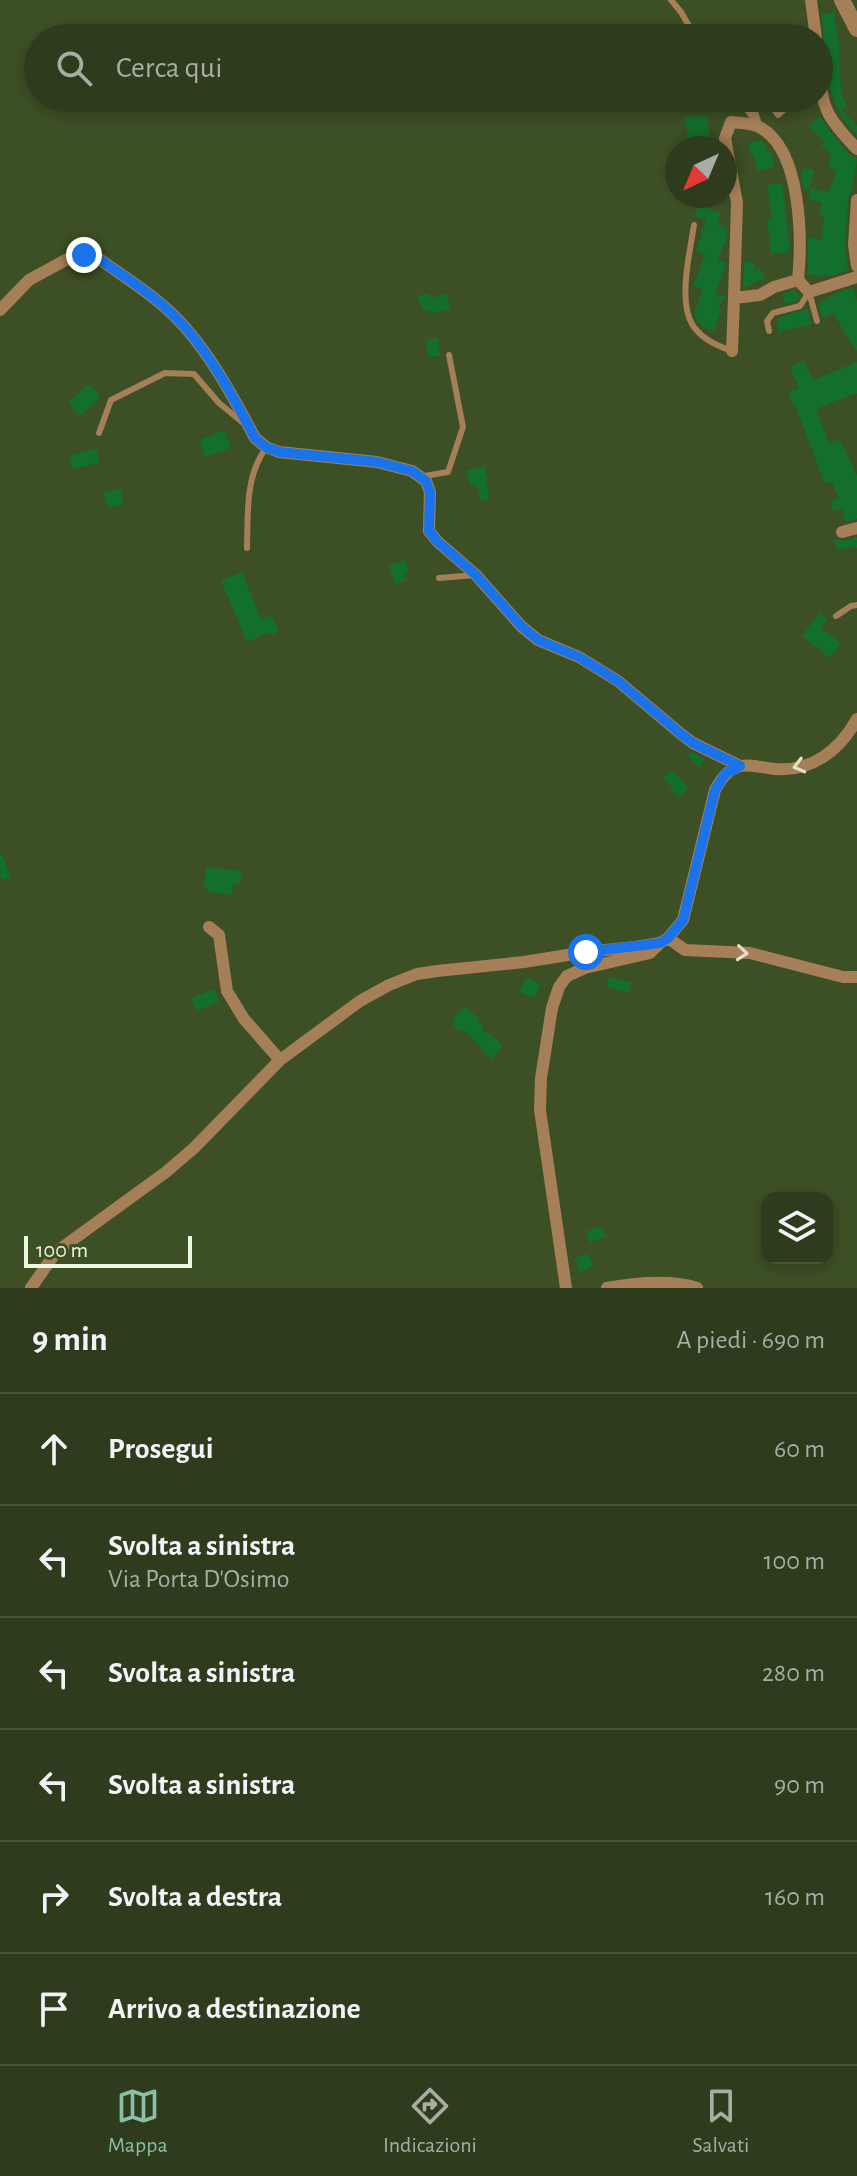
<!DOCTYPE html>
<html lang="it">
<meta charset="utf-8">
<style>
body{margin:0;font-family:"Alegreya Sans",sans-serif;background:#364225;color:#f1f3f6}
.controls{position:absolute;right:24px;bottom:24px;display:grid;overflow:hidden;border-radius:16px;box-shadow:0 4px 12px #0003}
.controls button{width:72px;height:72px;display:grid;place-items:center;padding:0;border:0;border-bottom:2px solid #49553b;background:#2e3b1c;color:#f1f3f6;font:40px sans-serif}
.compass{position:absolute;left:665px;top:136px;width:72px;height:72px;border-radius:50%;background:#2e3b1c;box-shadow:0 4px 12px #0003;rotate:224deg}
.scale{position:absolute;left:24px;bottom:20px;width:168px;box-sizing:border-box;padding-left:8px;border:4px solid #edf8e0;border-top:0;font-size:22px;line-height:28px;white-space:nowrap;color:#edf8e0;-webkit-text-stroke:6px #3d4f25;paint-order:stroke}
.stop{position:absolute;width:24px;height:24px;margin:-18px;border:6px solid #1a73e8;border-radius:50%;background:#fff}
.stop.end{background:#1a73e8;border-color:#fff;box-shadow:0 2px 8px #0008}
.list{margin:0;padding:0;list-style:none}
h2{display:flex;justify-content:space-between;align-items:center;height:104px;margin:0;padding:0 32px;font-size:34px}
h2 small{font-size:26px;font-weight:400;color:#a7ada3}
.list li{display:grid;grid-template-columns:52px 1fr auto;gap:24px;align-items:center;box-sizing:border-box;height:112px;padding:0 32px;border-top:2px solid #49553b}
.list b{display:block;font-size:30px;white-space:nowrap}
.list p{margin:0;font-size:26px;white-space:nowrap;color:#a7ada3}
.list em{font-size:26px;font-style:normal;color:#a7ada3}
.icon{flex:none;width:44px;height:44px;fill:none;stroke:currentColor;stroke-width:2;stroke-linecap:round;stroke-linejoin:round}
.map{position:relative;flex:none;width:857px;height:1288px;overflow:hidden}
.search{position:absolute;background:#2e3b1c;box-shadow:0 4px 12px #0003;left:24px;right:24px;top:24px;height:88px;display:flex;align-items:center;gap:20px;box-sizing:border-box;padding:0 28px;border-radius:44px;color:#a7ada3;font-size:30px}
.sheet{height:776px;background:#2e3b1c}
nav{display:flex;justify-content:space-around;align-items:center;box-sizing:border-box;height:112px;border-top:2px solid #49553b;background:#2e3b1c;font-size:22px;color:#a7ada3}
nav a{display:grid;justify-items:center;gap:4px}
nav .on{color:#8abfa5}
.map>svg:first-child{display:block}
.building{fill:#136f2d}
.lines{fill:none;stroke-linecap:round;stroke-linejoin:round}
.service{stroke:#a57f57;stroke-width:6}
.minor{stroke:#a57f57;stroke-width:12}
.tertiary{stroke:#a57f57;stroke-width:16}
.oneway{stroke:#dfe0c5}
.route{stroke:#1a73e8;stroke-width:10}
</style>
<div class="map">
<svg width="857" height="1288" viewBox="0 0 857 1288">
<rect width="100%" height="100%" fill="#3d4f25"/>
<!-- building -->
<path class="building" d="M834,12l5,33 2,47 6,15 -6,2 16,17v10l-16,-20 -10,-24 -3,-25 -3,-5 -3,-48z
M707,115l4,33h-22l-4,-31z
M820,117l21,28 10,11 6,2 -6,35 -3,6 -3,46 3,25 -17,6 -24,-1 1,-38 13,3 3,-24 -5,-1 3,-13 -13,-2 2,-12 18,4 7,-21 -8,-3 3,-13 -10,-9 4,-4 -16,-15z
M761,140l4,4 2,7h4l3,16 -17,4 -3,-16 -3,1 -3,-13z
M803,168l11,2 -5,21 -5,-2 -3,-13z
M782,183l8,69 -19,2 -4,-34h5l-5,-35z
M698,205l23,8 -4,11 10,4v9l-9,23 8,3v2l-11,29 10,3v2l-7,4 3,8 -7,20 -13,-5 -7,-12 9,-25 -10,-3 12,-31 -9,-4 10,-31 -12,-4z
M744,262h10v8l6,-2 5,10 -22,10z
M853,288l4,14v50l-24,-39 -11,5 -4,-15 21,-11z
M795,290l5,6 -4,5 -11,3 -3,-10z
M429,293l1,5 17,-4 4,15 -21,5 -1,-4 -5,1 -7,-15z
M807,308l5,16 -34,8 -1,-14z
M438,338l2,18 -12,1 -2,-17z
M804,361l9,19 44,-18v31l-41,16 13,34 11,-4 17,37v43l-11,3 -4,-14 -9,3 -3,-10 9,-3 -7,-16 -7,2 -30,-79h-2l-5,-12 11,-5 -9,-21z
M89,384l12,13 -21,19 -12,-14z
M224,430l7,18 -26,9 -6,-17z
M96,448l4,14 -27,8 -4,-14z
M484,466l5,16h-3l4,17 -9,2 -4,-16 -7,1 -4,-16z
M120,488l4,16 -16,4 -5,-15z
M857,537v11l-2,1 -1,-3 -16,5 -5,-12 11,2z
M405,560l4,13 -4,1 2,6 -12,4 -6,-19z
M242,572l19,47 11,-4 7,17 -10,4 -1,-3 -21,9 -26,-61z
M819,613l8,6 -7,9 21,15 -11,15 -28,-22z
M691,752l14,7 -6,8 -11,-11z
M671,770l18,17 -10,11 -8,-7 2,-3 -10,-9z
M0,851l11,26 -9,3 -2,-5z
M206,867l36,4 -2,14 -7,-1 -1,11 -24,-3v-4h-4z
M526,977l15,7 -7,15 -15,-7z
M609,977l23,5 -3,11 -23,-6z
M214,989l5,13 -23,9 -5,-13z
M465,1006l14,13 -2,2 7,6 -2,2 21,16 -10,14 -12,-9 1,-2 -19,-18 -2,2 -8,-6 3,-3 -4,-4z
M602,1226l4,10 -16,7 -4,-11z
M588,1253l6,13 -14,6 -5,-14z"/>
<g class="lines">
<!-- service -->
<path class="service" d="M671,0l10,12 15,26
M738,98l22,29 -8,-24 2,-5
M765,98l13,17 8,-7
M694,225c-4,26 -16,76 -2,99 8,14 25,22 40,27
M769,331l-2,-10 6,-8 27,-7 9,-14 8,29
M99,433l12,-33 54,-27 29,1 25,29 23,19
M424,476l24,-4 15,-45 -14,-72
M247,548c1,-34 -2,-72 19,-100
M439,578l36,-3
M836,616l15,-10 6,-1"/>
<!-- minor -->
<path class="minor" d="M811,0l5,38
M819,68c2,41 10,52 38,81
M731,122c9,1 22,1 30,6 41,24 41,112 37,152l-24,7 -14,8 -26,3 3,-95 -12,-65z
M857,200l-3,45 3,21
M798,280l11,12 48,-15
M0,310l29,-30 44,-24 11,-1 14,3c23,17 49,32 70,52 36,32 65,86 87,128l11,9 13,5 98,10 35,9 14,10 4,11 -1,39 9,11 38,33 45,51 17,14 41,17 39,24 63,53 12,9 47,23
M732,351l2,-53
M842,532l15,-4
M209,927l10,8 8,56 17,28 36,41
M668,938l17,12 65,3 93,24h14
M31,1288l25,-36 110,-80 28,-24 86,-88 80,-59 29,-16 28,-11 20,-3 87,-9 62,-10 49,-5 25,-4 8,-5 15,-18 32,-130c6,-10 10,-18 22,-23 10,-4 26,1 38,2 37,3 65,-19 82,-50
M566,1288l-26,-178 1,-32 11,-70 7,-21 8,-11 18,-8 65,-15 10,-10
M607,1288c28,-5 63,-9 90,0"/>
<!-- tertiary -->
<path class="tertiary" d="M842,0l15,29"/>
</g>
<!-- one-way arrows -->
<defs><path id="oneway-chevron" d="M-2-3.5L2.5 0L-2 3.5" fill="none" stroke-width="1.6" stroke-linecap="round" stroke-linejoin="round" transform="scale(2)"/></defs>
<g class="oneway">
<use href="#oneway-chevron" transform="translate(799 766) rotate(166)"/>
<use href="#oneway-chevron" transform="translate(742 953) rotate(5)"/>
</g>
<g class="lines">
<!-- route -->
<path class="route" d="M84,255l14,3c23,17 49,32 70,52 36,32 65,86 87,128l11,9 13,5 98,10 35,9 14,10 4,11 -1,39 9,11 38,33 45,51 17,14 41,17 39,24 63,53 12,9 47,23 -15,8 -10,16 -32,130 -15,18 -8,5 -74,9"/>
</g>
</svg>
<div class="controls">
<button><svg class="icon" aria-label="layers" viewBox="0 0 24 24"><path d="M12 4l9 5-9 5-9-5zM3 14l9 5 9-5"/></svg></button>
</div>
<svg class="compass" viewBox="-18 -18 36 36"><path d="M0-13l5 13h-10z" fill="#e53935"/><path d="M0 13l5-13h-10z" fill="#a7ada3"/></svg>
<div class="scale">100 m</div>
<div class="stop" style="left:586px;top:952px"></div>
<div class="stop end" style="left:84px;top:255px"></div>
<div class="search"><svg class="icon" aria-label="search" viewBox="0 0 24 24"><circle cx="10" cy="10" r="6"/><path d="M15 15l6 6"/></svg>Cerca qui</div>
</div>
<section class="sheet">
<h2>9 min<small>A piedi · 690 m</small></h2>
<ul class="list">
<li><svg class="icon" aria-label="ahead" viewBox="0 0 24 24"><path d="M12 20V5M6 11l6-6 6 6"/></svg><div><b>Prosegui</b></div><em>60 m</em></li>
<li><svg class="icon" aria-label="left" viewBox="0 0 24 24"><path d="M17 20v-9H6M10 6l-5 5 5 5"/></svg><div><b>Svolta a sinistra</b><p>Via Porta D'Osimo</p></div><em>100 m</em></li>
<li><svg class="icon" aria-label="left" viewBox="0 0 24 24"><path d="M17 20v-9H6M10 6l-5 5 5 5"/></svg><div><b>Svolta a sinistra</b></div><em>280 m</em></li>
<li><svg class="icon" aria-label="left" viewBox="0 0 24 24"><path d="M17 20v-9H6M10 6l-5 5 5 5"/></svg><div><b>Svolta a sinistra</b></div><em>90 m</em></li>
<li><svg class="icon" aria-label="right" viewBox="0 0 24 24"><path d="M7 20v-9h11M14 6l5 5-5 5"/></svg><div><b>Svolta a destra</b></div><em>160 m</em></li>
<li><svg class="icon" aria-label="arrive" viewBox="0 0 24 24"><path d="M6 21V4h12l-3 4 3 4H6"/></svg><div><b>Arrivo a destinazione</b></div></li>
</ul>
</section>
<nav>
<a class="on"><svg class="icon" aria-label="map" viewBox="0 0 24 24"><path d="M3 6l6-2 6 2 6-2v14l-6 2-6-2-6 2zM9 4v14M15 6v14"/></svg>Mappa</a>
<a><svg class="icon" aria-label="directions" viewBox="0 0 24 24"><path d="M12 3l9 9-9 9-9-9zM9 14v-3h6M13 9l2 2-2 2"/></svg>Indicazioni</a>
<a><svg class="icon" aria-label="saved" viewBox="0 0 24 24"><path d="M7 4h10v16l-5-4-5 4z"/></svg>Salvati</a>
</nav>
